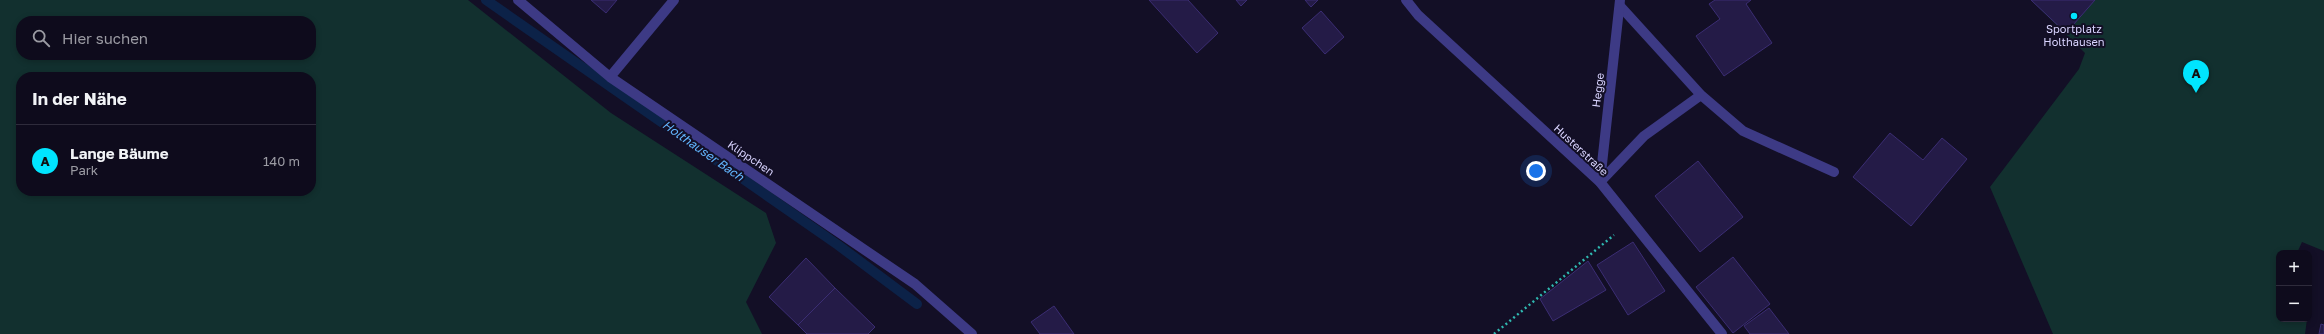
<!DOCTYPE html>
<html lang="de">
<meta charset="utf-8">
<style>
body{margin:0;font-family:"Golos Text",sans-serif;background:#171425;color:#f1f3f6}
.controls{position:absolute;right:12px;bottom:12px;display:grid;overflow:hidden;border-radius:8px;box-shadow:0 2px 6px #0003}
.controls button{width:36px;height:36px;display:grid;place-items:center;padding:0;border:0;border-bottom:1px solid #2e2b3b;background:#0e0b1c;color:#f1f3f6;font:20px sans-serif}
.you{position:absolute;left:1536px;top:171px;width:14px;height:14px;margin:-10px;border:3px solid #fff;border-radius:50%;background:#1a73e8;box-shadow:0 0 0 6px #1a73e833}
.badge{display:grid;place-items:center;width:26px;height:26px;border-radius:50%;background:#00e5ff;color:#111;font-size:13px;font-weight:700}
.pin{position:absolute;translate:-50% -33px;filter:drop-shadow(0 1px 2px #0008)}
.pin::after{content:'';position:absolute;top:21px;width:14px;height:12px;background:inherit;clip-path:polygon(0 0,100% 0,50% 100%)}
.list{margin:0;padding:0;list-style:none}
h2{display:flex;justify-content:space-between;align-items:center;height:52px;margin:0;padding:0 16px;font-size:17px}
h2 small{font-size:13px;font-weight:400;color:#9b9ba3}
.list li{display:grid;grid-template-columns:26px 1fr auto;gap:12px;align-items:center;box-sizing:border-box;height:72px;padding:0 16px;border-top:1px solid #2e2b3b}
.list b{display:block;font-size:15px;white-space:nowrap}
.list p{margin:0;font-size:13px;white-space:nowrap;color:#9b9ba3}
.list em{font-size:13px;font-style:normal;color:#9b9ba3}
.icon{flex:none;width:22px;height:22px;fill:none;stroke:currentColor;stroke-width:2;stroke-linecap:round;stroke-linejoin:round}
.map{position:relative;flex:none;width:2324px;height:334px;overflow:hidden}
.search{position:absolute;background:#0e0b1c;box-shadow:0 2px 6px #0003;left:16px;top:16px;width:300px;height:44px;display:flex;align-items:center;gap:10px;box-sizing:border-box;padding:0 14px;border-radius:16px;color:#9b9ba3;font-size:15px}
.panel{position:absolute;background:#0e0b1c;box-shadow:0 2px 6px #0003;left:16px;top:72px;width:300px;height:124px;border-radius:16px}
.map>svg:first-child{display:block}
.green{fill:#12302f;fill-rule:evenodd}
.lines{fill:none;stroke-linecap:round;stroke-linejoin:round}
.stream{stroke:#0c2248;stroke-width:10}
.building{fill:#241b47;stroke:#3b2d73}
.path{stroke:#2fb8b0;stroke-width:2.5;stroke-dasharray:2 3;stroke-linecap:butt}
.service{stroke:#3d3a85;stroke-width:10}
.minor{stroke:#3d3a85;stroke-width:10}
.poi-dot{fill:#00e5ff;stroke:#130f26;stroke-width:1.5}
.labels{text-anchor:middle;stroke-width:4;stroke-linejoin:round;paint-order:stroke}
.poi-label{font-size:11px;fill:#d9d4ff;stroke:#130f26}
.street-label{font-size:11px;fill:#d9d4ff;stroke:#130f26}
.water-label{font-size:12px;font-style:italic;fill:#62b6ff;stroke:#130f26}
</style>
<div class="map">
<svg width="2324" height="334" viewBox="0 0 2324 334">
<rect width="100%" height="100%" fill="#130f26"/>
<!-- green -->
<path class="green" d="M0,0h468l143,113 155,100 10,30 -30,59 16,32h-762zM21,21h290v34h-290zM21,77h290v114h-290z
M2031,0h293v251l-22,-9 -5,11h-18v66h28l-2,15h-252l-63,-147 89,-118 6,-16z"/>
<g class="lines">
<!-- stream -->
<path class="stream" d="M486,0l352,245 79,59"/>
</g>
<!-- building -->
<path class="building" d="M591,0h26l-11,13z
M1149,0h39l30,33 -21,20z
M1236,0h11l-6,6z
M1305,0h13l-7,7z
M1715,0h36l-5,4 26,39 -48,33 -28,-40 24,-17 -11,-15z
M2031,0h64l-29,33z
M1321,11l23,26 -19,17 -23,-26z
M1890,133l33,27 19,-22 25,21 -56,67 -58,-49z
M1698,161l45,56 -43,35 -45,-56z
M1633,242l32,49 -37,24 -31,-50z
M1733,257l37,47 -37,29 -37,-46z
M806,258l29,30 -37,37 -29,-28z
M1588,261l18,29 -53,31 -13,-22z
M835,288l40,39 -7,7h-61l-9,-9z
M1054,306l20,28h-34l-9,-12z
M1769,308l20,26h-39l-6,-8z
M2321,324l3,1v9h-5z"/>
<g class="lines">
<!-- path -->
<path class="path" d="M1494,334l120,-99"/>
<!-- service -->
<path class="service" d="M1620,6l81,89
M1600,182l44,-46 57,-41 42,36 91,41"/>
<!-- minor -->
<path class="minor" d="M518,0l92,77 305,207 57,50
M1406,0l12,15 182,167 122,152
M610,77l64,-77
M1600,182l20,-182"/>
</g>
<!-- markers -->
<circle class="poi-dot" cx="2074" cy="16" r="4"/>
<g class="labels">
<!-- poi labels -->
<g class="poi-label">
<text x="2074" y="33">Sportplatz<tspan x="2074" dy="13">Holthausen</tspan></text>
</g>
<!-- street labels -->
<g class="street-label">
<text transform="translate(1598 90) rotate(-83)" y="4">Hegge</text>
<text transform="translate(1581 150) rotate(43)" y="4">Husterstraße</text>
<text transform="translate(751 158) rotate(34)" y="4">Klippchen</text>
</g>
<!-- water labels -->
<g class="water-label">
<text transform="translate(703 151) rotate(35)" y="4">Holthauser Bach</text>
</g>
</g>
</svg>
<div class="controls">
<button>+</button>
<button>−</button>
</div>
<div class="you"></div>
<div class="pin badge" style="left:2196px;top:93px">A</div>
<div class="search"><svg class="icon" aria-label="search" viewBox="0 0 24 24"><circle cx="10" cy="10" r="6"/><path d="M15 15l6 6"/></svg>Hier suchen</div>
<section class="panel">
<h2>In der Nähe<small></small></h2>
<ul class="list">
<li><span class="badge">A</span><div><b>Lange Bäume</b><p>Park</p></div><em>140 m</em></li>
</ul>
</section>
</div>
